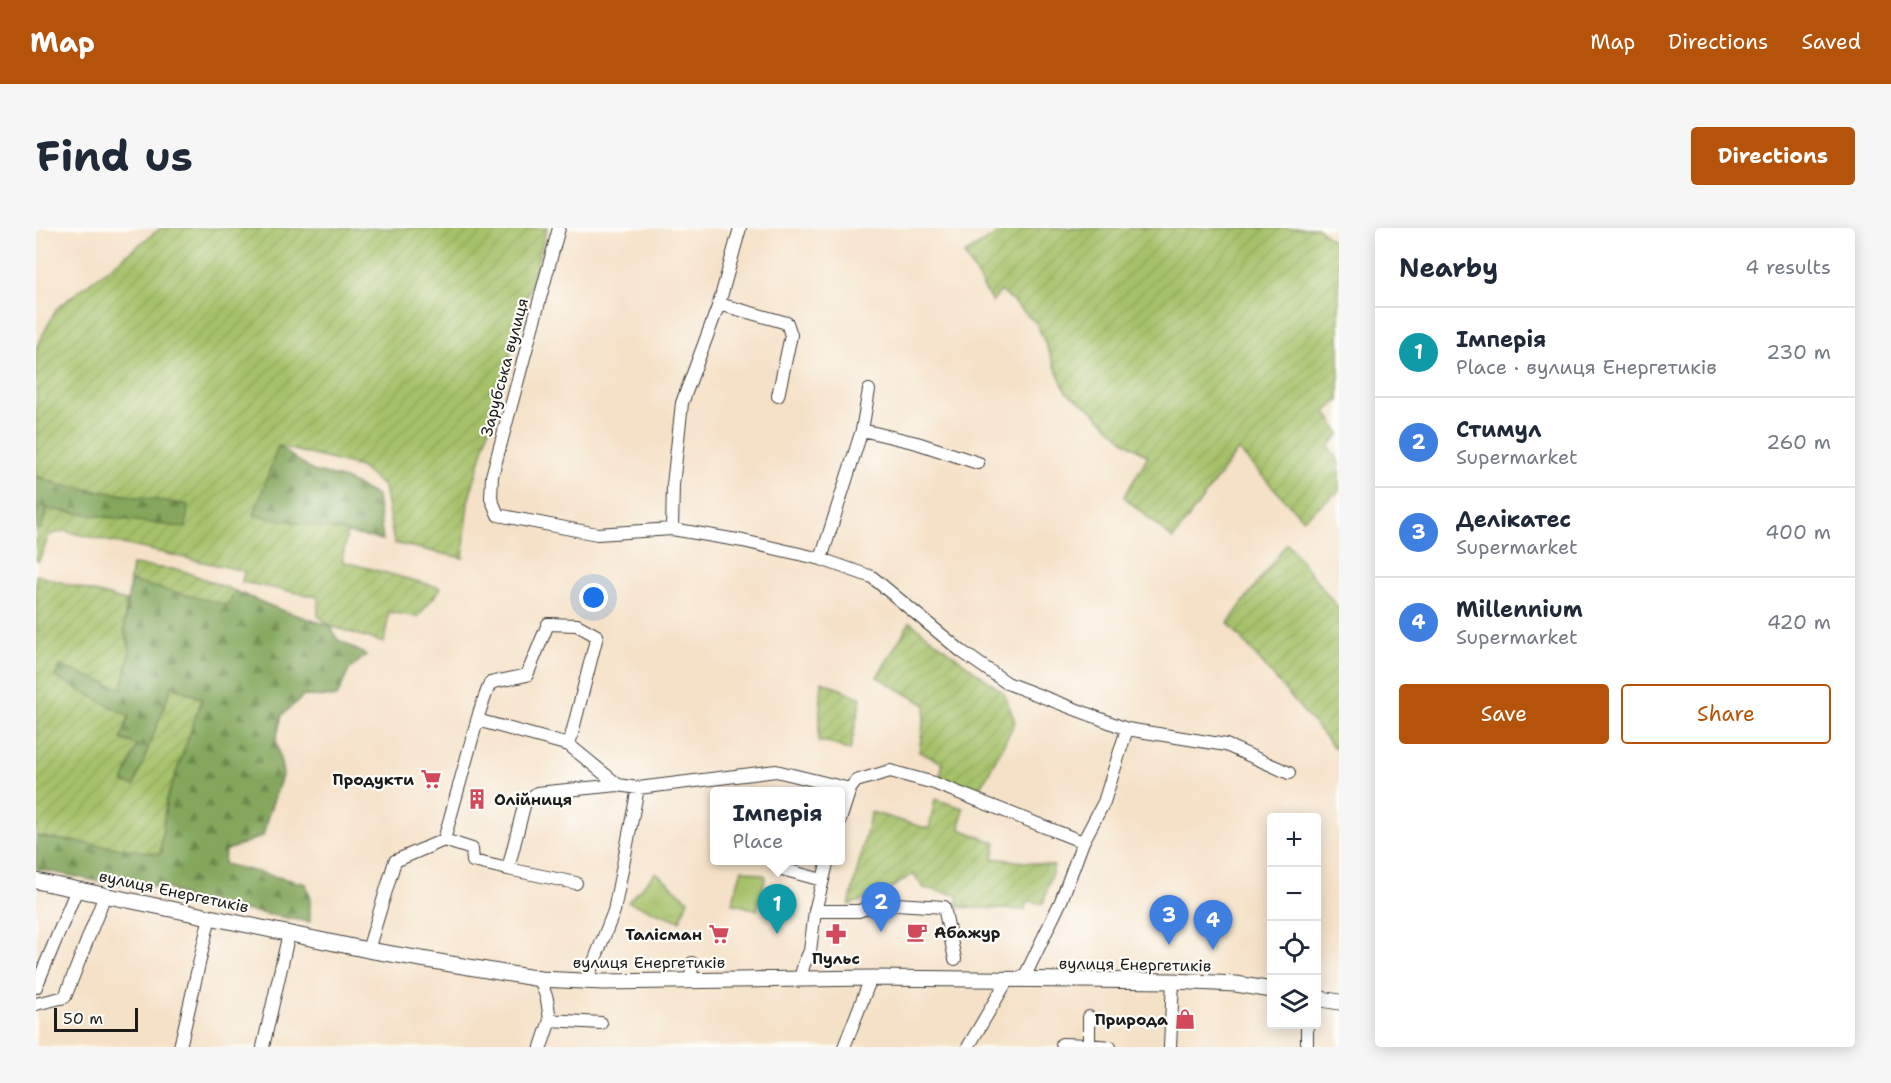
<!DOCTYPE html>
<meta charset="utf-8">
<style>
body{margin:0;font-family:"Shantell Sans",sans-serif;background:#f6f6f7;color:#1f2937}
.controls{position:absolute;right:18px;bottom:18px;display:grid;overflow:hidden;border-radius:6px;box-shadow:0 3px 15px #0003}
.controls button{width:54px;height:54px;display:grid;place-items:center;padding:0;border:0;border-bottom:2px solid #e0e1e3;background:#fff;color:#1f2937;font:30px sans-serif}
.scale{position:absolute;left:18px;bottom:15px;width:84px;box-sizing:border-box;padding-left:6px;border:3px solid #1c1c1c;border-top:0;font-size:16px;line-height:21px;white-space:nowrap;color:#1c1c1c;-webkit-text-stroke:4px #fdfcf7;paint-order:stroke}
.you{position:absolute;left:558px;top:370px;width:21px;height:21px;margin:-15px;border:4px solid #fff;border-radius:50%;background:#1a73e8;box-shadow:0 0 0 9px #1a73e833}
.badge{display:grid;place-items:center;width:39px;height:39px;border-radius:50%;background:#b45309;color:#fff;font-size:20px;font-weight:700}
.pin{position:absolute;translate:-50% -50px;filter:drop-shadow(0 2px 3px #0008)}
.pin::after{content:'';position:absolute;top:32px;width:21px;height:18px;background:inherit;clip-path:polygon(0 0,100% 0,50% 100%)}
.popup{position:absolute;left:674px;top:559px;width:135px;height:78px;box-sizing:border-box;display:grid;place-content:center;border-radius:6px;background:#fff;filter:drop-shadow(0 2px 4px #0005);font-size:20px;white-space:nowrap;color:#747a83}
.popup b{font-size:22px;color:#1f2937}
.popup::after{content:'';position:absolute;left:50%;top:100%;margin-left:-12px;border:12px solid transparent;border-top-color:#fff}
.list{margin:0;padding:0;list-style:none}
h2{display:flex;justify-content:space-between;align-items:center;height:78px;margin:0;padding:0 24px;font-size:26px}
h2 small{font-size:20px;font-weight:400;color:#747a83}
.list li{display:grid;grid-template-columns:39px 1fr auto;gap:18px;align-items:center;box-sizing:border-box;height:90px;padding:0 24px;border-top:2px solid #e0e1e3}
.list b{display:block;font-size:22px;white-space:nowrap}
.list p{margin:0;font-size:20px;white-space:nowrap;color:#747a83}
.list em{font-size:20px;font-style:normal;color:#747a83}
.actions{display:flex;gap:12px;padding:18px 24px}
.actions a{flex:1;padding:14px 0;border:2px solid #b45309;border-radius:6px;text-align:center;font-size:21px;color:#b45309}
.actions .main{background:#b45309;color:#fff}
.icon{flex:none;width:33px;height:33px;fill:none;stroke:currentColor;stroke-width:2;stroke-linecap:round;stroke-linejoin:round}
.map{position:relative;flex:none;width:1303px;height:819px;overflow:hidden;border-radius:6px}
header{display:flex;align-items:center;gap:36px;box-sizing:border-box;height:84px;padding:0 30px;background:#b45309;color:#fff}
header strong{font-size:28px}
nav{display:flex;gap:33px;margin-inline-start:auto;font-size:21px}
.intro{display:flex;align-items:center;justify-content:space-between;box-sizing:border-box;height:144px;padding:0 36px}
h1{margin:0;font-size:42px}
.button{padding:15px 27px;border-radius:6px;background:#b45309;color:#fff;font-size:21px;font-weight:700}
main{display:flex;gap:36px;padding:0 36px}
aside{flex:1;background:#fff;border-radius:6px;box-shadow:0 3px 15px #0003}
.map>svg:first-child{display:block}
.grass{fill:#a5c169;stroke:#606e42;stroke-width:1.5}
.forest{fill:url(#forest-firs);stroke:#50623c;stroke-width:1.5}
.park{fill:url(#park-tufts);stroke:#606e42;stroke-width:1.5}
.garden{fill:url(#garden-furrows);stroke:#606e42;stroke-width:1.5}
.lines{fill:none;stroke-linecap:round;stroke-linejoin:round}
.minor-casing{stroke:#3d3a36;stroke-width:14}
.major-casing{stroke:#3d3a36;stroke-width:17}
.minor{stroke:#fff;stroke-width:12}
.major{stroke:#fff;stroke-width:15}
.labels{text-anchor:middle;stroke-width:4.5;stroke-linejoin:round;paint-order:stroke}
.street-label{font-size:16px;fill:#1c1c1c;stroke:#fdfcf7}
.poi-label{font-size:16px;font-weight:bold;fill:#1c1c1c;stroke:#fdfcf7;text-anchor:end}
</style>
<header>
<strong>Map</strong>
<nav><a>Map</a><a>Directions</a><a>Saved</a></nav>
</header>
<div class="intro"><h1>Find us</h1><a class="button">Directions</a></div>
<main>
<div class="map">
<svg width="1303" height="819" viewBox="0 0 1303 819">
<defs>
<pattern id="forest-firs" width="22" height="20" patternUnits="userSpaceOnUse" patternTransform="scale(1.5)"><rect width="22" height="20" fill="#84a75d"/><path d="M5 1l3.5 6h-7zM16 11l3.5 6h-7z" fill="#6b874c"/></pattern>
<pattern id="park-tufts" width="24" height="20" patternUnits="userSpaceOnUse" patternTransform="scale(1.5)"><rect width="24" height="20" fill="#a5c169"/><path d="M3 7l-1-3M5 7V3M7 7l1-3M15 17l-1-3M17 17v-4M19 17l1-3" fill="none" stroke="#8da55a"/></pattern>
<pattern id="garden-furrows" width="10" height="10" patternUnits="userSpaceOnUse" patternTransform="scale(1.5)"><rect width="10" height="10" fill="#a5c169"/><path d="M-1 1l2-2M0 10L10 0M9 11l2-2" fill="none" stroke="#8da55a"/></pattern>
</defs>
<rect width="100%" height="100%" fill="#fdfcf7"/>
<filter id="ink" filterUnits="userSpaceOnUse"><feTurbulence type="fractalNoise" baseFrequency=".0167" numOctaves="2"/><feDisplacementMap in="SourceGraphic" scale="12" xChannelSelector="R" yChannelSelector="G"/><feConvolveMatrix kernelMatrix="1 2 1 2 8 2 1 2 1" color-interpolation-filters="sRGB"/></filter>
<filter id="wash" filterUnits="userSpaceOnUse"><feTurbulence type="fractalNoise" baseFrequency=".008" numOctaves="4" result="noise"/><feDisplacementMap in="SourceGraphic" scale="24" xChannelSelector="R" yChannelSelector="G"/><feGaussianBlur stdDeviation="1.35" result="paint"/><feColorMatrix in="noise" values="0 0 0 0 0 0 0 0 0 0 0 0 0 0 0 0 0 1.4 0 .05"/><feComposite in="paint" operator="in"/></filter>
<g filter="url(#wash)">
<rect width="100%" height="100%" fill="#f5e1c7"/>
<!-- grass -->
<path class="grass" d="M706,641l24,7 -9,34 -25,-7z"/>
<!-- forest -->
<path class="forest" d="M242,218l35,25 32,8 32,17 6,44 -129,-25z
M0,248l25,9 128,20 -3,23 -139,-19 -6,21 -5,-2z
M94,353l97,23 8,-13 46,19 50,16 6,13 29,16 -17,15 -12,27 -33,-1 -22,19 -6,25 7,33 -16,46 -4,17 -38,15 -1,13 82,20 4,12v26l-116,-21 -30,-14 -62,-5 -66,-13v-33l124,18 6,-53 36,-102 -30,-13 -38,101 -11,-5 14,-37 -16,-6 8,-23 -74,-38 5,-12 62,22 8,-38 -6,-20z"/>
<!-- park -->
<path class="park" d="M620,644l32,28 -8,21 -52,-19z"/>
<!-- garden -->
<path class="garden" d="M125,0h386l-79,274 -5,56 -69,-15 -10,-56 -24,-20 -82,-21 -24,69 93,17 -5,29 99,27 -23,29 -29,-5 -5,31 -53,-17 -13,-10v-19l-76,-15 2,-11 -180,-40 -15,4 -10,26 -3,-1v-32l5,1 6,-20 139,19 2,-23 -127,-20 -25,-9v-128l21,-40z
M971,0h311l21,18v154l-13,12 13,20v3l-10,11 10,17v28l-36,28 -65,-69 -65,89 -49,-42 24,-41 -22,-14 -37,-34 -23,-16 -29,-68 -36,-33 -9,11 -28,-48z
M1251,315l52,66v136l-4,4 -107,-126z
M96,337l49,5 54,21 -8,14 -97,-24z
M0,347l90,26 -2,29 6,20 -8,39 -62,-23 -5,11 74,39 -8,23 16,6 -14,37 11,4 38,-100 30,13 -36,102 -6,53 -124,-18z
M874,394l94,71 11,29 -39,75 -37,-18 4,-16 -24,-11 7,-47 -49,-28z
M786,453l39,17 -11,53 -22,-9h-10z
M899,571l28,9 -3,21 36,14 -3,15 61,8 -11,38 -16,-3 -2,9 -67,-3 -1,-12 -33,-7 -11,-14 -28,18 -36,13 22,-93 58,17z"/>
</g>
<g filter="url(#ink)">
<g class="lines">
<!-- minor casing -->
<g class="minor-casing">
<path id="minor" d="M523,0l-67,248 -1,22 7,17 99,19 75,-5 71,12 78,18 51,18 89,74 46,32 120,46 99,16 63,28
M683,76l68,19 4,12 -13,61
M826,202l55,13 61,20
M636,301l1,-44 9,-82 37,-99 21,-76
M785,331l41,-129 7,-40
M441,492l92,25
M814,561l6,-8 34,-10 44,12 149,59
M408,612l28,9 1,12 35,8
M742,632l-2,6 6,3 40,11
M540,655l-68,-14 17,-67 12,-9 81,-8
M779,683h44l21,-8 64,4 11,52
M332,722l27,-89 49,-21 36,-130 10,-27 37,-8 21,-51 29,1 20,11 -28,109 49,40 20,3 138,-17 74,18 -10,31
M504,751l7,20 3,21 51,3
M764,751l4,-15 6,-13 5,-40 13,-51
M655,752l1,-17
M987,752l38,-79 22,-59 21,-40 23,-73
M550,754l28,-71 24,-123
M0,759l41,-98
M0,776l29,-7 40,-102
M1053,789v28l21,2
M1026,816l27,1
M144,819l30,-131
M227,819l26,-114
M505,819l9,-27
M808,819l27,-69
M932,819l40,-68
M1134,819l3,-66
M1271,819v-23"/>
</g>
<!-- major casing -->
<g class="major-casing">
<path id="major" d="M0,653l332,69 172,29 63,3 268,-4 302,3 63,3 36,6
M1280,770l23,4"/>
</g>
<!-- minor -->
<use href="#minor" class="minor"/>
<!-- major -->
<use href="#major" class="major"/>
</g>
</g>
<!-- icons -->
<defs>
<g id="supermarket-bare" transform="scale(1.62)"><path d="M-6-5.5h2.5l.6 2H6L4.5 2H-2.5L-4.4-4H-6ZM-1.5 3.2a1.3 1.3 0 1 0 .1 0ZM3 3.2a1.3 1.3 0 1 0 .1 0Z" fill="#d1495b" stroke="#fdfcf7" stroke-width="2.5" paint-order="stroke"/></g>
<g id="building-bare" transform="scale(1.62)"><path d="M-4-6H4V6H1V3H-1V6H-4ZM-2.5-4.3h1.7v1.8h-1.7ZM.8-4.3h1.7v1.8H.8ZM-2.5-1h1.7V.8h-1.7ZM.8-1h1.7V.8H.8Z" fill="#d1495b" stroke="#fdfcf7" stroke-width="2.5" paint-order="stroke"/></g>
<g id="cafe-bare" transform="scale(1.62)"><path d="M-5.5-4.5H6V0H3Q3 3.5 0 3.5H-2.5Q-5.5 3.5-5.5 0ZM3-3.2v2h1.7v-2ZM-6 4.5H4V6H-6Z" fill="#d1495b" stroke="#fdfcf7" stroke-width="2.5" paint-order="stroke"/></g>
<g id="pharmacy-bare" transform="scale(1.62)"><path d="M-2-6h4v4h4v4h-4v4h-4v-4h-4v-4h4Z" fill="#d1495b" stroke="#fdfcf7" stroke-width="2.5" paint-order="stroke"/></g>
<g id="shop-bare" transform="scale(1.62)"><path d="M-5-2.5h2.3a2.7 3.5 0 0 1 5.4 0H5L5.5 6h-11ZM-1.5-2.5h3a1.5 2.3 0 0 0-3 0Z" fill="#d1495b" stroke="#fdfcf7" stroke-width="2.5" paint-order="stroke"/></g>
</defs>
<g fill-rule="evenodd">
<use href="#supermarket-bare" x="395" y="551"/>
<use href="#building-bare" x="441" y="571"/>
<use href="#cafe-bare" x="881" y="704"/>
<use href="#supermarket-bare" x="683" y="706"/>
<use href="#pharmacy-bare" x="800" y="706"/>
<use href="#shop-bare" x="1149" y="791"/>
</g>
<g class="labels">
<!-- street labels -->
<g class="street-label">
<text transform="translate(468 139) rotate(-75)" y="6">Зарубська вулиця</text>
<text transform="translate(138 663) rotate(12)" y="6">вулиця Енергетиків</text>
<text x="613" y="740">вулиця Енергетиків</text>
<text transform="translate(1099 736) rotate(1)" y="6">вулиця Енергетиків</text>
</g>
<!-- poi labels -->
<g class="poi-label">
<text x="378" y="557">Продукти</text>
<text x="458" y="577" text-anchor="start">Олійниця</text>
<text x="898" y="710" text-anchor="start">Абажур</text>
<text x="666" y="712">Талісман</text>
<text x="800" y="736" text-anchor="middle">Пульс</text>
<text x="1132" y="797">Природа</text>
</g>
</g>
</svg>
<div class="controls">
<button>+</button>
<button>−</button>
<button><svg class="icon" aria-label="locate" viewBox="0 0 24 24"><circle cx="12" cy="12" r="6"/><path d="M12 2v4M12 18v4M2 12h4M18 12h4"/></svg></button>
<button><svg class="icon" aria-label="layers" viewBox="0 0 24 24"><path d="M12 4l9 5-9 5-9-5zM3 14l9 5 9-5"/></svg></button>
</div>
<div class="scale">50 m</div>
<div class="you"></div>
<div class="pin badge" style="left:741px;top:706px;background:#0f9aa8">1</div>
<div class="popup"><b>Імперія</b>Place</div>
<div class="pin badge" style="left:845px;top:704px;background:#3f7fe0">2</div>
<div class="pin badge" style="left:1133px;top:717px;background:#3f7fe0">3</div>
<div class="pin badge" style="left:1177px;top:722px;background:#3f7fe0">4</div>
</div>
<aside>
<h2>Nearby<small>4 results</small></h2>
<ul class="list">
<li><span class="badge" style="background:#0f9aa8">1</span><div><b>Імперія</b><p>Place · вулиця Енергетиків</p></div><em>230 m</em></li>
<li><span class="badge" style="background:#3f7fe0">2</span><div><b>Стимул</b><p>Supermarket</p></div><em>260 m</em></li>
<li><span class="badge" style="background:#3f7fe0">3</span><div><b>Делікатес</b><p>Supermarket</p></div><em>400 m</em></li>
<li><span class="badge" style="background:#3f7fe0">4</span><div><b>Millennium</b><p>Supermarket</p></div><em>420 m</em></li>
</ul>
<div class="actions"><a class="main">Save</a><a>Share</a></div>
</aside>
</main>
